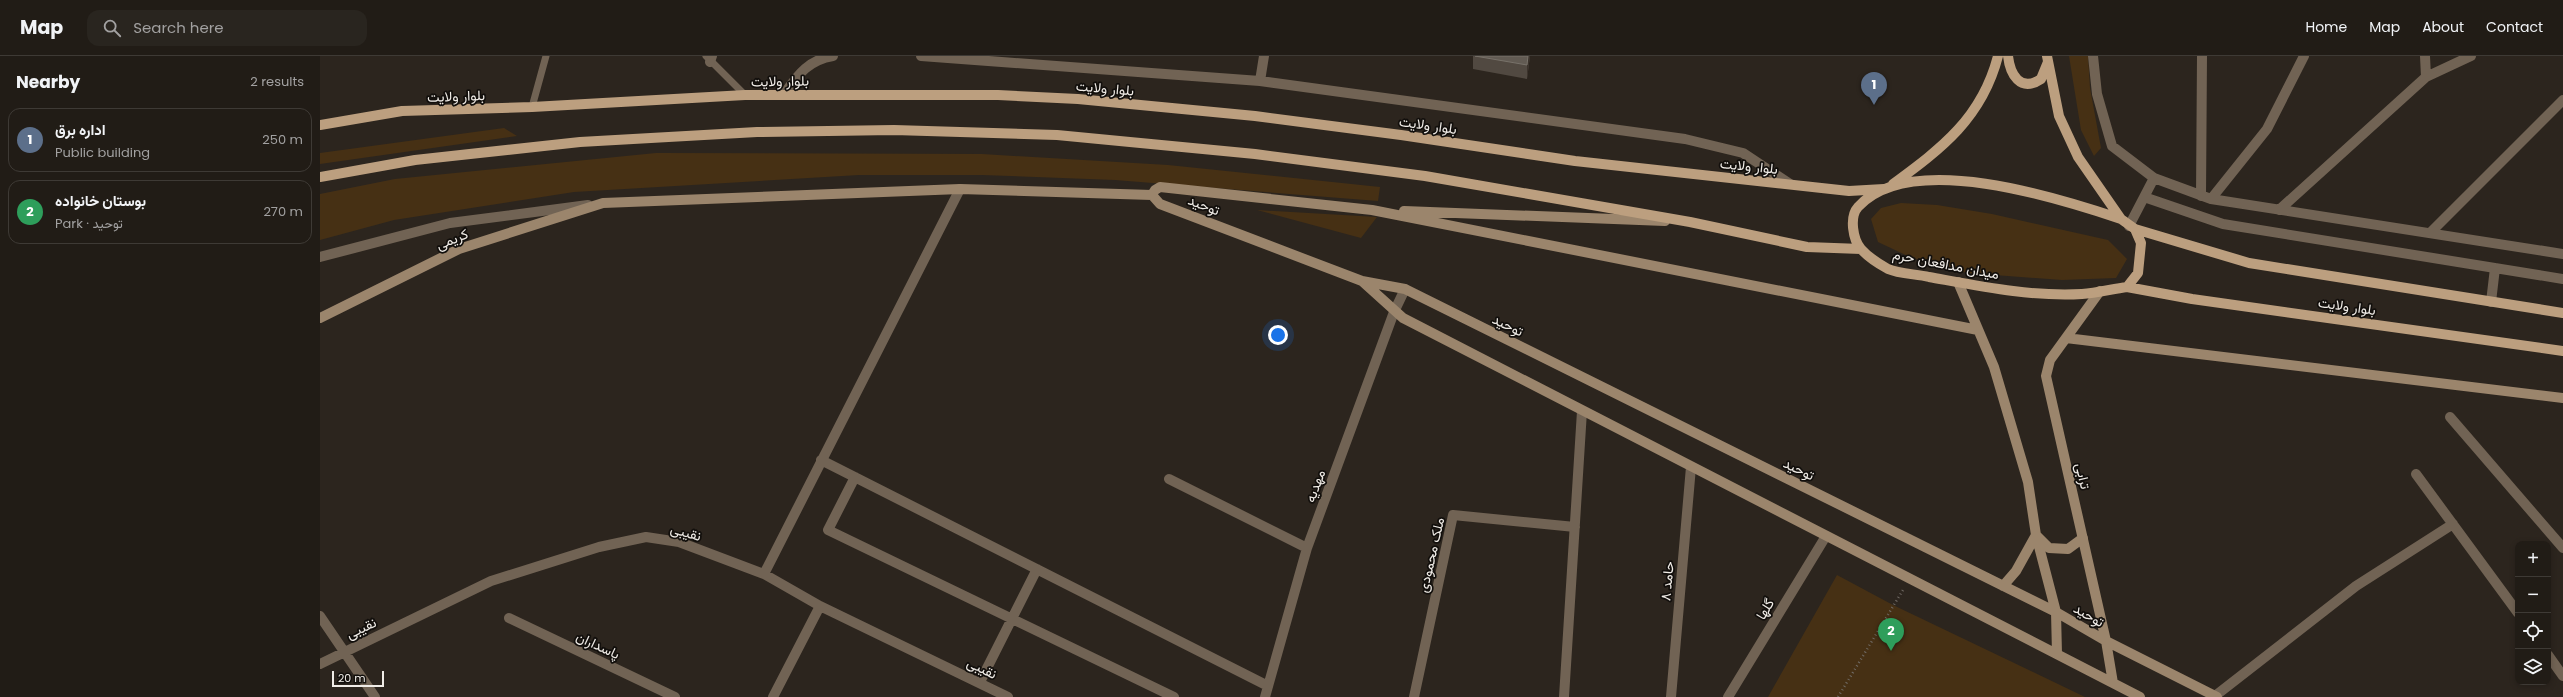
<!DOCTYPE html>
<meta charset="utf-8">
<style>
body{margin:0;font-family:Poppins,Vazirmatn,sans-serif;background:#29251f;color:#f1f3f6}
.controls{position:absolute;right:12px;bottom:12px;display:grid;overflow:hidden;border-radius:8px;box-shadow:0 2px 6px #0003}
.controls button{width:36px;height:36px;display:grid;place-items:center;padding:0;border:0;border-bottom:1px solid #3e3a35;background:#211c16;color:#f1f3f6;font:20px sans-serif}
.scale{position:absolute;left:12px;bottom:10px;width:52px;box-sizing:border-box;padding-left:4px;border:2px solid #f0ece7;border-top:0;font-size:11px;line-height:14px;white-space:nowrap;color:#f0ece7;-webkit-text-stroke:3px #120f0c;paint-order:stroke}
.you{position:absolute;left:958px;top:279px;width:14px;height:14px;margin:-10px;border:3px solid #fff;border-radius:50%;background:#1a73e8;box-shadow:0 0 0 6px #1a73e833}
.badge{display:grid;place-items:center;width:26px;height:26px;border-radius:50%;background:#2563eb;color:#fff;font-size:13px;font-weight:700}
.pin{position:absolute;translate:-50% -33px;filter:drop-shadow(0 1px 2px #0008)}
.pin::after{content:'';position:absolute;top:21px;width:14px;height:12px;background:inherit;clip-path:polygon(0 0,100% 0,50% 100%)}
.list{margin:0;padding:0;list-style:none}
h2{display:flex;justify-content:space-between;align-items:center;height:52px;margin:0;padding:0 16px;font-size:17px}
h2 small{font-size:13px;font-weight:400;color:#a2a1a1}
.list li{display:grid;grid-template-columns:26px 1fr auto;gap:12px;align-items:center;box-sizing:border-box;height:64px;margin:0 8px 8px;padding:0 8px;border:1px solid #3e3a35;border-radius:12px}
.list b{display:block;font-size:15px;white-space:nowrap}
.list p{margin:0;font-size:13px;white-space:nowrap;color:#a2a1a1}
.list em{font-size:13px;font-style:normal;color:#a2a1a1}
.icon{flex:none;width:22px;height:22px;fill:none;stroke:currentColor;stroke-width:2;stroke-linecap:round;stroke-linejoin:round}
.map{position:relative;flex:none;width:2243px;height:641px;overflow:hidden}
header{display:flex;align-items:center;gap:24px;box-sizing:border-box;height:56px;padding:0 20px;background:#211c16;border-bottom:1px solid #3e3a35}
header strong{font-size:19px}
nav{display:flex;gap:22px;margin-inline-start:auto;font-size:14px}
.search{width:280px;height:36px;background:#29251f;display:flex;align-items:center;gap:10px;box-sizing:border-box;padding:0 14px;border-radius:12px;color:#a2a1a1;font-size:15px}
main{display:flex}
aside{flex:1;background:#211c16}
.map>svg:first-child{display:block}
.green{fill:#463014}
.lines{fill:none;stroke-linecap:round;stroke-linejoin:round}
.path{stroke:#706a64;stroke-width:2.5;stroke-dasharray:1 3;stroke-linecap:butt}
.lane{stroke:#716354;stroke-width:7}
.street{stroke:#716354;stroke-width:10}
.secondary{stroke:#9b856c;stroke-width:10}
.primary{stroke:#bc9f7f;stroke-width:10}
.wall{fill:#514941}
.shaded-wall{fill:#3b332c}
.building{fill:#625b53;stroke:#78726a}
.labels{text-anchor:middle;stroke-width:3.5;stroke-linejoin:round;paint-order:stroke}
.street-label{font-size:14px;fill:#f0ece7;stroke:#120f0c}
</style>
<header>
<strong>Map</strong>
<div class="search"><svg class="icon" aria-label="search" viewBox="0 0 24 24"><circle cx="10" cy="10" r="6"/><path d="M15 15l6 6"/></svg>Search here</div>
<nav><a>Home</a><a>Map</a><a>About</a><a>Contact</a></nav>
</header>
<main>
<aside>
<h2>Nearby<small>2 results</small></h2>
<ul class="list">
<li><span class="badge" style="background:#5c6f8a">1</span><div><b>اداره برق</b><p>Public building</p></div><em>250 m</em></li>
<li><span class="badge" style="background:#2e9e5b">2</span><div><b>بوستان خانواده</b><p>Park · توحید</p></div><em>270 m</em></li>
</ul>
</aside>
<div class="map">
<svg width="2243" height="641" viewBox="0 0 2243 641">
<rect width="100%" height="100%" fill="#2c251e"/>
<!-- green -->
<path class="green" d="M1749,0h19l2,32 11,60 -7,8 -13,-26z
M184,72l13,8 -197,28v-11z
M336,97l326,1 186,11 212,22 -2,14 -263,-21 -133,-5h-123l-285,17 -180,28 -74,20v-46l75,-15z
M1581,147l36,2 55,9 116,26 19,19 -11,19 -54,2 -94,-7 -56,-15 -34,-16 -7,-23 10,-11z
M937,154l120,7 -16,21z
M1517,519l56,30 192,92h-317z"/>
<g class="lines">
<!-- path -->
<path class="path" d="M1518,641l65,-107"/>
<!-- lane -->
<path class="lane" d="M386,0l39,39
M212,51l14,-51"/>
<!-- street -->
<path class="street" d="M601,0l339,25
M944,0l-4,25 425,58 58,14 47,31
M1773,0l4,38 15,52 42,32 57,21 352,55
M2105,0l1,21
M390,6l2,-6
M464,38c14,-19 24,-34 49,-38
M1881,140l1,-140
M1824,141l79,27 340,55
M1891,143l56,-70 37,-73
M1959,154l147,-133 45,-21
M1809,170l25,-48
M2110,177l133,-133
M0,201l130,-34 138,-18
M2171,246l4,-34
M2130,361l113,131
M501,404l447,226
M2096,418l102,139
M535,421l-27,53 346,167
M849,423l138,69
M444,518l196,-385
M0,560l55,81
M189,562l166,79
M2228,599l15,21
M0,608l171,-83 108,-34 47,-10 33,5 85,32 56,32 188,91
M660,626l57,-113
M1895,640l141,-110 97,-62
M453,641l47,-91
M945,641l42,-149 87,-236 11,-23
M1094,641l39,-182 122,12
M1244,641l18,-286
M1351,641l20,-230
M1408,641l98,-161"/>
<!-- secondary -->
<path class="secondary" d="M832,139l8,9 202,77 43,8 651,323 50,29 111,56
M832,139l3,-5 5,-3 212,23 606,120
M1084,155l261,10
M1042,225l41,37 737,379
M1638,226l36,85 34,115 8,53 20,77 1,42
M1780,235l-50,69 -4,16 60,265 7,42
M0,262l139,-69 144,-46 357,-14 192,6
M1746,282l497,60
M1683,530l13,-15 20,-36 13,13 19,1 15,-11"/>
<!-- primary -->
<path class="primary" d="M1688,0c2,18 12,37 33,23l7,-17
M1727,0l12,60 19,41 43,62 14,10 6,14 -3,30 -11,14c-15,2 -30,6 -45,7 -51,3 -103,-8 -153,-17 -12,-3 -30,-3 -41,-8 -9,-5 -20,-12 -27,-20 -8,-9 -12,-32 -3,-42 52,-57 200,-9 263,12
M0,69l82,-14 130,-4 213,-12h253l80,4 177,17 146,19 174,26 274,30 35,-2
M0,121l95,-17 165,-18 177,-10 137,-2 163,5 198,19 170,22 265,46 117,25 54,2
M1573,128c49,-36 89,-66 105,-128
M1815,173l114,34 314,50
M1807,231l65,12 371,52"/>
</g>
<!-- wall -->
<path class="wall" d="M1153,0h57l-3,23 -54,-10z"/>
<!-- shaded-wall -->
<path class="shaded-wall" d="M1208,0h2l-3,23v-14z"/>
<!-- building -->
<path class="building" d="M1155,0h53l-1,9z"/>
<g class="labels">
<!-- street labels -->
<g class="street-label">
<text transform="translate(460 25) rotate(-1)" y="5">بلوار ولایت</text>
<text transform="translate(785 32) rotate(5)" y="5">بلوار ولایت</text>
<text transform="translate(136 40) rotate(-2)" y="5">بلوار ولایت</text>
<text transform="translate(1108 69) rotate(8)" y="5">بلوار ولایت</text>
<text transform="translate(1429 110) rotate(6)" y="5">بلوار ولایت</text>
<text transform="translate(884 149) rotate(21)" y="5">توحید</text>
<text transform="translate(132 183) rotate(-22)" y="5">کریمی</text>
<text transform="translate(1626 208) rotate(11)" y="5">میدان مدافعان حرم</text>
<text transform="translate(2027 250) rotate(8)" y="5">بلوار ولایت</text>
<text transform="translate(1188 269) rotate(26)" y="5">توحید</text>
<text transform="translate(1479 413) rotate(26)" y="5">توحید</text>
<text transform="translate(1763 420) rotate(77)" y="5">ترابی</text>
<text transform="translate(995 430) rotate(-70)" y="5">مهدیه</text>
<text transform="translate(366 476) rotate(16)" y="5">نقیبی</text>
<text transform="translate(1111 499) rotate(-77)" y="5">ملک محمودی</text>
<text transform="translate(1347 525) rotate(-85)" y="5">حامد ۸</text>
<text transform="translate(1445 553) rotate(-59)" y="5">گلها</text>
<text transform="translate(1769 559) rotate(30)" y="5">توحید</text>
<text transform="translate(41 572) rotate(-25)" y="5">نقیبی</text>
<text transform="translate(278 589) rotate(25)" y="5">پاسداران</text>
<text transform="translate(662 612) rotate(26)" y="5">نقیبی</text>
</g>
</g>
</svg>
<div class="controls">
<button>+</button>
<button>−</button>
<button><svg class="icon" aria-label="locate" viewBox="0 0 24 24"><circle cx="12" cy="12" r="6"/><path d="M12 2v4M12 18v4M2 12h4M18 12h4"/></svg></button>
<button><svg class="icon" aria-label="layers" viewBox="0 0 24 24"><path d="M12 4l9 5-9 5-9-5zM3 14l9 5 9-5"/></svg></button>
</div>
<div class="scale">20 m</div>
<div class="you"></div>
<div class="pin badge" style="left:1554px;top:49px;background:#5c6f8a">1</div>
<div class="pin badge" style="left:1571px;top:595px;background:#2e9e5b">2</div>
</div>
</main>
